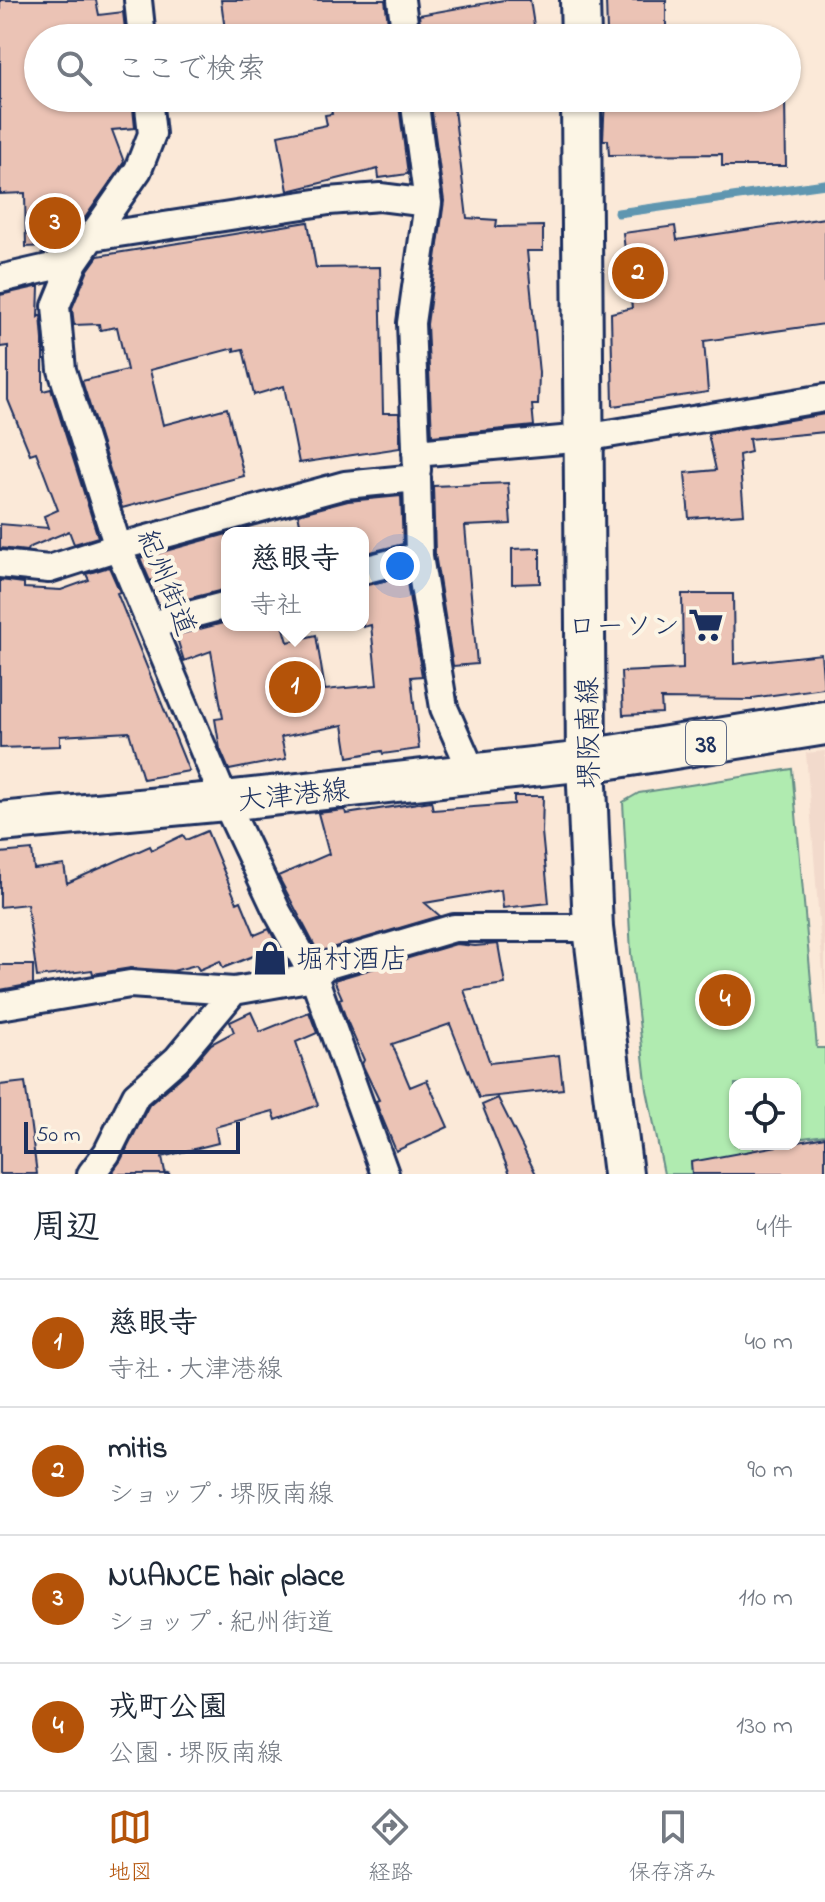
<!DOCTYPE html>
<html lang="ja">
<meta charset="utf-8">
<style>
body{margin:0;font-family:"Indie Flower","Klee One",sans-serif;background:#f2f2f3;color:#1f2937}
.controls{position:absolute;right:24px;bottom:24px;display:grid;overflow:hidden;border-radius:16px;box-shadow:0 2px 6px #0004}
.controls button{width:72px;height:72px;display:grid;place-items:center;padding:0;border:0;border-bottom:2px solid #e0e1e3;background:#fff;color:#1f2937;font:40px sans-serif}
.scale{position:absolute;left:24px;bottom:20px;width:216px;box-sizing:border-box;padding-left:8px;border:4px solid #1b2f5e;border-top:0;font-size:22px;line-height:28px;white-space:nowrap;color:#1b2f5e;-webkit-text-stroke:6px #fcf5e5;paint-order:stroke}
.you{position:absolute;left:400px;top:566px;width:28px;height:28px;margin:-20px;border:6px solid #fff;border-radius:50%;background:#1a73e8;box-shadow:0 0 0 12px #1a73e833}
.badge{display:grid;place-items:center;width:52px;height:52px;border-radius:50%;background:#b45309;color:#fff;font-size:26px;font-weight:700}
.pin{position:absolute;translate:-50% -50%;border:4px solid #fff;box-shadow:0 2px 8px #0006}
.popup{position:absolute;left:221px;top:527px;width:148px;height:104px;box-sizing:border-box;display:grid;place-content:center;border-radius:16px;background:#fff;filter:drop-shadow(0 2px 6px #0005);font-size:26px;white-space:nowrap;color:#747a83}
.popup b{font-size:30px;color:#1f2937}
.popup::after{content:'';position:absolute;left:50%;top:100%;margin-left:-16px;border:16px solid transparent;border-top-color:#fff}
.list{margin:0;padding:0;list-style:none}
h2{display:flex;justify-content:space-between;align-items:center;height:104px;margin:0;padding:0 32px;font-size:34px}
h2 small{font-size:26px;font-weight:400;color:#747a83}
.list li{display:grid;grid-template-columns:52px 1fr auto;gap:24px;align-items:center;box-sizing:border-box;height:128px;padding:0 32px;border-top:2px solid #e0e1e3}
.list b{display:block;font-size:30px;white-space:nowrap}
.list p{margin:0;font-size:26px;white-space:nowrap;color:#747a83}
.list em{font-size:26px;font-style:normal;color:#747a83}
.icon{flex:none;width:44px;height:44px;fill:none;stroke:currentColor;stroke-width:2;stroke-linecap:round;stroke-linejoin:round}
.map{position:relative;flex:none;width:825px;height:1174px;overflow:hidden}
.search{position:absolute;background:#fff;box-shadow:0 2px 6px #0004;left:24px;right:24px;top:24px;height:88px;display:flex;align-items:center;gap:20px;box-sizing:border-box;padding:0 28px;border-radius:44px;color:#747a83;font-size:30px}
.sheet{height:616px;background:#fff}
nav{display:flex;justify-content:space-around;align-items:center;box-sizing:border-box;height:112px;border-top:2px solid #e0e1e3;background:#fff;font-size:22px;color:#747a83}
nav a{display:grid;justify-items:center;gap:4px}
nav .on{color:#b45309}
.map>svg:first-child{display:block}
.built{fill:#f2dacc}
.green{fill:#b0ebb0;stroke:#668d87;stroke-width:2}
.lines{fill:none;stroke-linecap:round;stroke-linejoin:round}
.stream{stroke:#5e96b0;stroke-width:9}
.building{fill:#ebc3b5;stroke:#1b2f5e;stroke-width:2}
.minor-casing{stroke:#1b2f5e;stroke-width:32}
.secondary-casing{stroke:#1b2f5e;stroke-width:44}
.primary-casing{stroke:#1b2f5e;stroke-width:48}
.minor{stroke:#fcf5e5;stroke-width:26}
.secondary{stroke:#fcf5e5;stroke-width:38}
.primary{stroke:#fcf5e5;stroke-width:42}
.labels{text-anchor:middle;stroke-width:8;stroke-linejoin:round;paint-order:stroke}
.shield{fill:#fcf5e5;stroke:#5e6a86;stroke-width:2}
.shield-label{font-size:26px;font-weight:bold;fill:#1b2f5e}
.street-label{font-size:28px;fill:#1b2f5e;stroke:#fcf5e5}
.poi-label{font-size:28px;fill:#1b2f5e;stroke:#fcf5e5;text-anchor:end}
</style>
<div class="map">
<svg width="825" height="1174" viewBox="0 0 825 1174">
<rect width="100%" height="100%" fill="#fbe9d8"/>
<filter id="ink" filterUnits="userSpaceOnUse"><feTurbulence type="fractalNoise" baseFrequency=".0125" numOctaves="2"/><feDisplacementMap in="SourceGraphic" scale="16" xChannelSelector="R" yChannelSelector="G"/><feConvolveMatrix kernelMatrix="1 2 1 2 8 2 1 2 1" color-interpolation-filters="sRGB"/></filter>
<g filter="url(#ink)">
<!-- built -->
<path class="built" d="M825,751v248l-19,-246z"/>
<!-- green -->
<path class="green" d="M792,769l25,279h8v87l-30,4v-55h-60v60h26l-8,2 2,28h-91l-17,-84 -16,-137 -8,-151 16,-9z"/>
<g class="lines">
<!-- stream -->
<path class="stream" d="M618,213l207,-29"/>
</g>
<!-- building -->
<path class="building" d="M0,0h96l3,15 24,-3 3,26h-88v60h94l3,30 -23,2 12,32 -58,83 -40,2 -1,-54 -25,1z
M221,0h164l5,38h-164z
M504,0h26l6,38h-114l-3,-23z
M606,0h60v31l-59,1z
M329,98h69l10,76 -29,4 -1,-9 -90,22 -10,-56 49,-10 -2,-10 7,-1z
M430,98h18v4l5,-1 14,117 30,2 -1,7 47,-1v25h-16l12,122 -1,32h-6l2,21 -102,10 -5,-112 17,-123z
M605,98h180l1,68h-64v-12l-113,1 -1,-15h-5z
M825,218v106l-121,17 4,51 -95,14 -2,-93 21,-5 -9,-75 52,-7 2,14z
M308,222l8,46 64,-1 3,146h16l1,35 -101,15 -15,-77 -30,9 -11,-46 -9,2v-3l-84,22 13,55 64,-17 17,68 -122,32 -40,-127 45,-11 -10,-43 -17,3 -1,-6 -25,1 -2,-17 16,-38 10,-14z
M36,287h3l-1,30 3,-2 2,25v51l8,-2 47,148 -24,7 -5,-13 -41,17 -1,3 -27,-3v-24l48,4 -4,-12 14,-6 -22,-58 -6,2 -22,-54v-54l-8,1v-52z
M825,414v18l-76,7 2,13 -12,3 5,59 -55,4 -4,-45 31,-3 -8,-36z
M508,483l3,41 -46,2 12,138 -24,2 -18,-112 -2,-68z
M401,496l2,48 -40,10v-21h-61l-4,-19 50,-13z
M227,534v55l-60,15 -7,-26 -10,3 -10,-23z
M540,548v35l-28,1v-35z
M109,567l11,25 -3,1 72,178 -46,8 -14,-47 -69,4v10l-60,2v-168l24,3v5l37,2 28,-10 -3,-6z
M406,576l16,100 -11,1 8,72 -36,5 -1,-3 -34,6 -5,-32 -62,12 5,22 -57,11 -9,-21 -5,-30 8,-1 -12,-67 -27,10 -8,-26 51,-13v3h56l5,17 28,-7 9,55 52,-5 -6,-60 -8,2v-41z
M682,594h51l1,70 87,-10 3,34 -72,10v2l-91,-1 1,14 -39,2 -2,-43 62,-3z
M514,796h29l-1,36 7,71 -46,5 -2,-18 -76,13 15,13 -122,36 -40,-76 51,-22 -11,-41 27,-3 1,4 85,-13 2,9 81,-6z
M207,831l30,72 4,-2 14,34 14,-6 20,36 -30,5 -6,-14 -30,12 -3,-7 -21,9 -3,-5 -23,6 -42,-3 -38,6 -1,-4 -55,7 -10,-73 -27,3v-54l32,-3 2,19 30,-4 3,18 83,-37 2,4 31,-15 3,5z
M456,944l19,2 23,-2 7,40 -41,6 26,73 69,-8 4,34 -84,9 -29,-74 -58,20 18,43 17,-7 21,47 -52,24 -18,-43 -2,-7 3,-1 -17,-36 2,-4 -17,-39 -8,-22 3,-1 -8,-18z
M0,965h33v19l-33,6z
M251,1012l9,20 49,-20 8,21 -21,9 22,63 -42,15 -3,-9 -58,16 3,16 -56,14 3,15 5,2h-59l10,-14 28,-55 39,-34 23,-27 23,-12 -4,-10z
M25,1082l12,92h-37v-89z
M498,1098l38,76h-26l-28,-69z
M825,1137v37h-133l-1,-12z"/>
<g class="lines">
<!-- minor casing -->
<g class="minor-casing">
<path id="minor" d="M138,0l4,38
M401,0l5,38
M148,98l4,36 -14,36 -64,92 -18,44 6,64 56,177 107,254 52,110 37,66 71,197
M414,98l14,105 -17,120 6,147
M92,237l237,-36 51,-4 48,6
M0,279l74,-17
M416,453l168,-15 241,-40
M419,556l25,152 29,66
M0,564l49,5 69,-22 227,-62 72,-7 2,78 -56,14
M151,625l76,-20
M0,1006l130,-22 104,7 80,-14 11,-11 129,-38h139
M91,1174l16,-21 29,-58 41,-36 57,-68"/>
</g>
<!-- secondary casing -->
<g class="secondary-casing">
<path id="secondary" d="M580,0l1,38
M581,98l5,663 7,167 30,246
M0,822l225,-21 361,-40"/>
</g>
<!-- primary casing -->
<g class="primary-casing">
<path id="primary" d="M586,761l239,-38"/>
</g>
<!-- minor -->
<use href="#minor" class="minor"/>
<!-- secondary -->
<use href="#secondary" class="secondary"/>
<!-- primary -->
<use href="#primary" class="primary"/>
</g>
</g>
<!-- icons -->
<defs>
<g id="supermarket-bare" transform="scale(2.76)"><path d="M-6-5.5h2.5l.6 2H6L4.5 2H-2.5L-4.4-4H-6ZM-1.5 3.2a1.3 1.3 0 1 0 .1 0ZM3 3.2a1.3 1.3 0 1 0 .1 0Z" fill="#1b2f5e" stroke="#fcf5e5" stroke-width="2.5" paint-order="stroke"/></g>
<g id="shop-bare" transform="scale(2.76)"><path d="M-5-2.5h2.3a2.7 3.5 0 0 1 5.4 0H5L5.5 6h-11ZM-1.5-2.5h3a1.5 2.3 0 0 0-3 0Z" fill="#1b2f5e" stroke="#fcf5e5" stroke-width="2.5" paint-order="stroke"/></g>
</defs>
<g fill-rule="evenodd">
<use href="#supermarket-bare" x="706" y="625"/>
<use href="#shop-bare" x="270" y="958"/>
</g>
<g class="labels">
<!-- shield labels -->
<rect class="shield" x="686" y="721" width="40" height="44" rx="6"/>
<g class="shield-label">
<text x="706" y="752">38</text>
</g>
<!-- street labels -->
<g class="street-label">
<text transform="translate(168 582) rotate(68)" y="10">紀州街道</text>
<text transform="translate(587 733) rotate(-91)" y="10">堺阪南線</text>
<text transform="translate(293 794) rotate(-6)" y="10">大津港線</text>
</g>
<!-- poi labels -->
<g class="poi-label">
<text x="680" y="635">ローソン</text>
<text x="296" y="968" text-anchor="start">堀村酒店</text>
</g>
</g>
</svg>
<div class="controls">
<button><svg class="icon" aria-label="locate" viewBox="0 0 24 24"><circle cx="12" cy="12" r="6"/><path d="M12 2v4M12 18v4M2 12h4M18 12h4"/></svg></button>
</div>
<div class="scale">50 m</div>
<div class="you"></div>
<div class="pin badge" style="left:295px;top:687px">1</div>
<div class="popup"><b>慈眼寺</b>寺社</div>
<div class="pin badge" style="left:638px;top:273px">2</div>
<div class="pin badge" style="left:55px;top:223px">3</div>
<div class="pin badge" style="left:725px;top:1000px">4</div>
<div class="search"><svg class="icon" aria-label="search" viewBox="0 0 24 24"><circle cx="10" cy="10" r="6"/><path d="M15 15l6 6"/></svg>ここで検索</div>
</div>
<section class="sheet">
<h2>周辺<small>4件</small></h2>
<ul class="list">
<li><span class="badge">1</span><div><b>慈眼寺</b><p>寺社 · 大津港線</p></div><em>40 m</em></li>
<li><span class="badge">2</span><div><b>mitis</b><p>ショップ · 堺阪南線</p></div><em>90 m</em></li>
<li><span class="badge">3</span><div><b>NUANCE hair place</b><p>ショップ · 紀州街道</p></div><em>110 m</em></li>
<li><span class="badge">4</span><div><b>戎町公園</b><p>公園 · 堺阪南線</p></div><em>130 m</em></li>
</ul>
</section>
<nav>
<a class="on"><svg class="icon" aria-label="map" viewBox="0 0 24 24"><path d="M3 6l6-2 6 2 6-2v14l-6 2-6-2-6 2zM9 4v14M15 6v14"/></svg>地図</a>
<a><svg class="icon" aria-label="directions" viewBox="0 0 24 24"><path d="M12 3l9 9-9 9-9-9zM9 14v-3h6M13 9l2 2-2 2"/></svg>経路</a>
<a><svg class="icon" aria-label="saved" viewBox="0 0 24 24"><path d="M7 4h10v16l-5-4-5 4z"/></svg>保存済み</a>
</nav>
